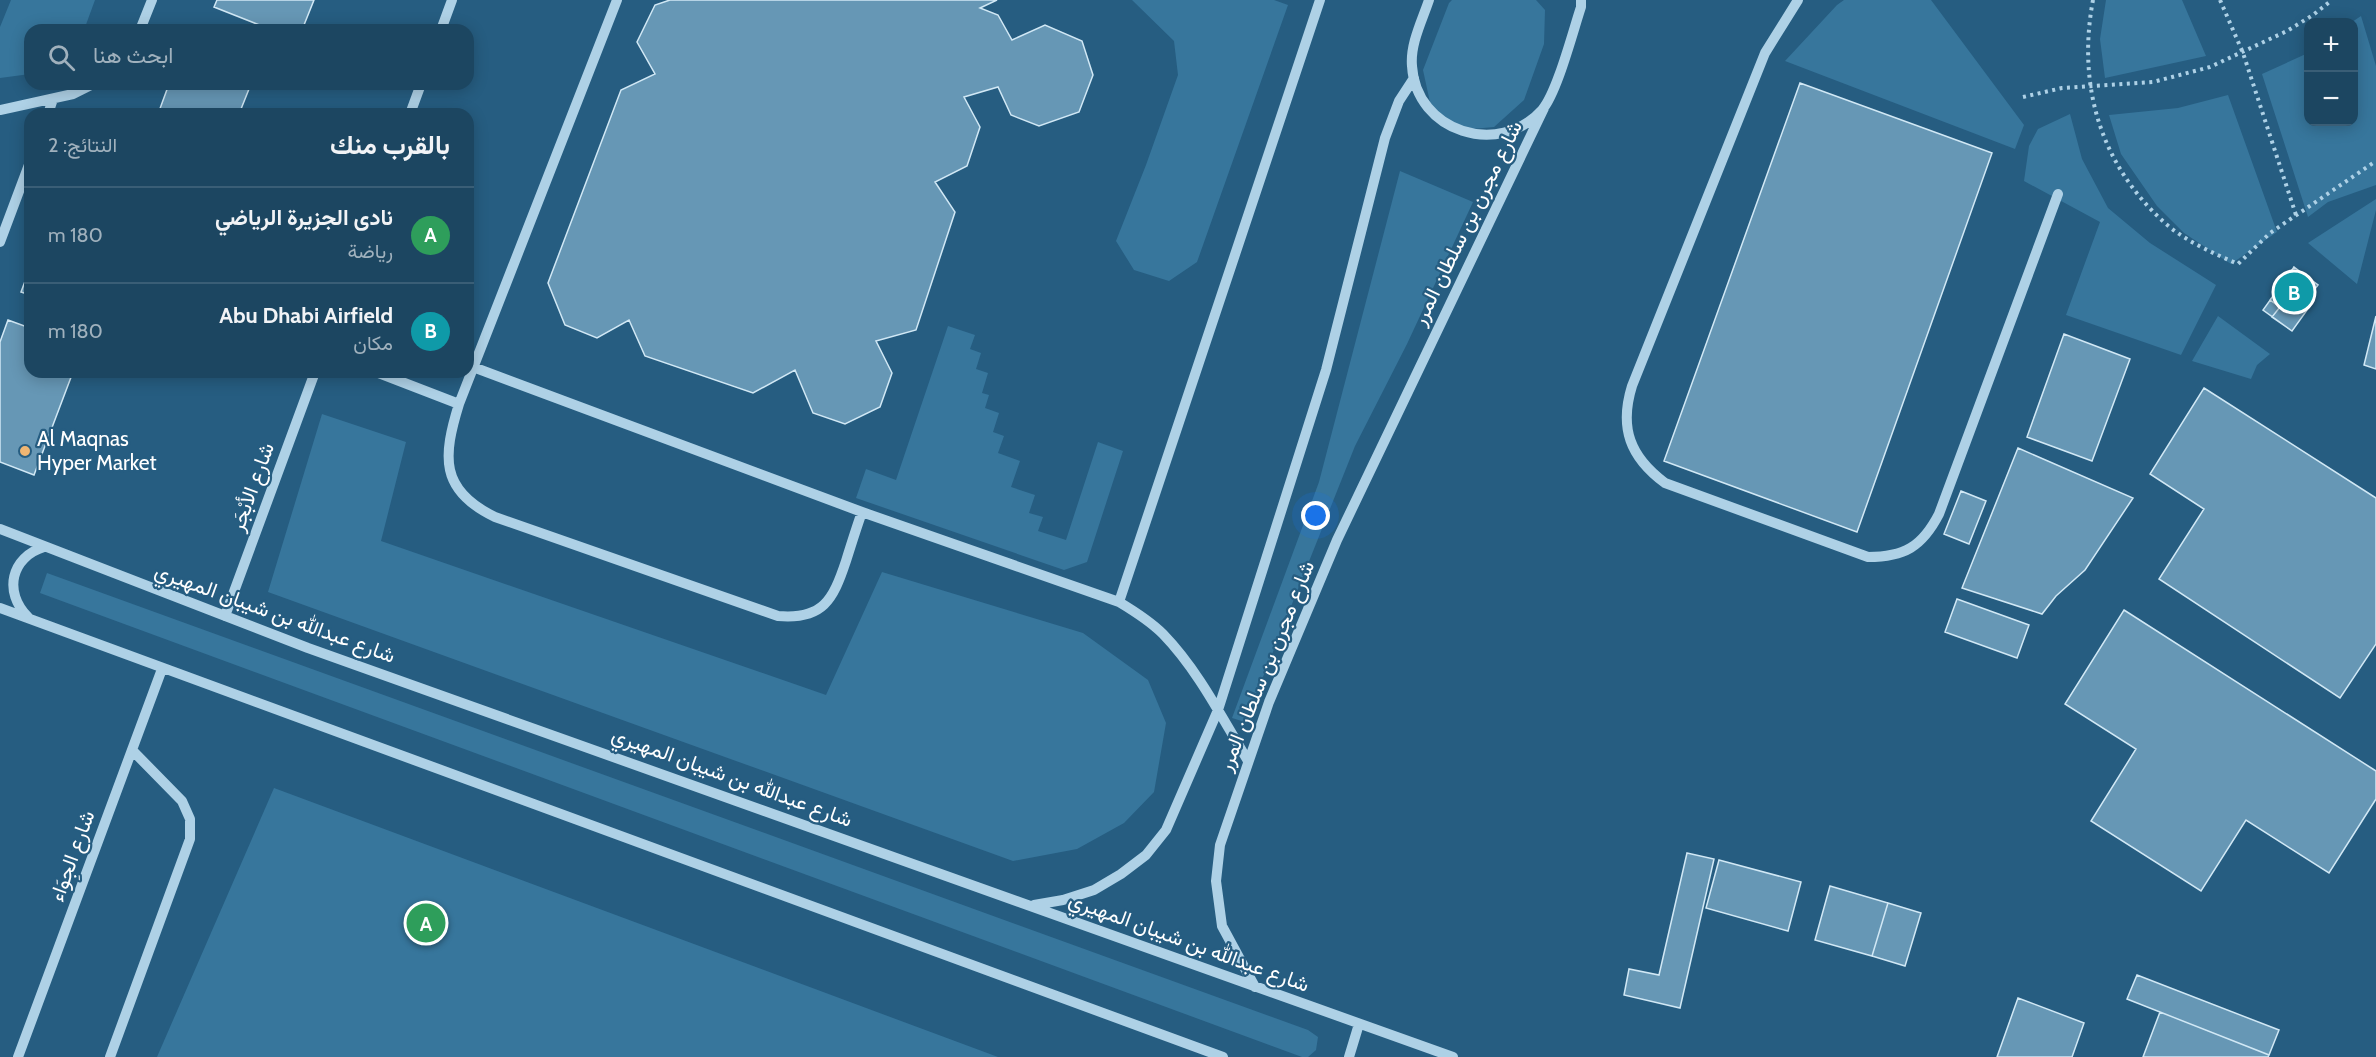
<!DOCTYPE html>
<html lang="ar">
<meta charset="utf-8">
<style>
body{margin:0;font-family:Cabin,Vazirmatn,sans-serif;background:#254d67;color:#f1f3f6;direction:rtl}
.controls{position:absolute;right:18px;top:18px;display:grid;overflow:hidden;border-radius:12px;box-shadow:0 3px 15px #0003}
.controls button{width:54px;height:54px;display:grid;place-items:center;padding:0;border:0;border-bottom:2px solid #3a5e76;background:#1c4661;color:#f1f3f6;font:30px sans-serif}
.you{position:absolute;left:1316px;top:516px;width:21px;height:21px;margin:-15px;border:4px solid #fff;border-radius:50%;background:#1a73e8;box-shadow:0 0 0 9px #1a73e833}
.badge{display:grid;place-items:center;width:39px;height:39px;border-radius:50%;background:#efb673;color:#fff;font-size:20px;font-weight:700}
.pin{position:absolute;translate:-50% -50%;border:3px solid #fff;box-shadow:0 2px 6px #0006}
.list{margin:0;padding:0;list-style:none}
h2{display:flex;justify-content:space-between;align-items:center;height:78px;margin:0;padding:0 24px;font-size:26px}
h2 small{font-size:20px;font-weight:400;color:#a0b1bd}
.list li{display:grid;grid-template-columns:39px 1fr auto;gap:18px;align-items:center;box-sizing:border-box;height:96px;padding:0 24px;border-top:2px solid #3a5e76}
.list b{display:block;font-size:22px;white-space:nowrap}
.list p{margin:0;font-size:20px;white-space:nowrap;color:#a0b1bd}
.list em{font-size:20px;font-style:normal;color:#a0b1bd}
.icon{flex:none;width:33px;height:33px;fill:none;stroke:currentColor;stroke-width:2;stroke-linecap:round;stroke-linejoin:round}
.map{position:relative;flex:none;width:2376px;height:1057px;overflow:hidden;direction:ltr}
.search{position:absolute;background:#1c4661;box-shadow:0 3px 15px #0003;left:24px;top:24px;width:450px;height:66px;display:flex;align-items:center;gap:15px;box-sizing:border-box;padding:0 21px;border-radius:18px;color:#a0b1bd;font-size:22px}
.panel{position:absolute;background:#1c4661;box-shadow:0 3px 15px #0003;left:24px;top:108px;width:450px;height:270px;border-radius:18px;direction:rtl}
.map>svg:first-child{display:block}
.green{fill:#37769c}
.building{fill:#6697b5;stroke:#d1e8f5;stroke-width:1.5}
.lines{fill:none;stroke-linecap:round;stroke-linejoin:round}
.path{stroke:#aed1e6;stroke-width:4;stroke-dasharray:3 4.5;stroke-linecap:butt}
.minor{stroke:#aed1e6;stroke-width:10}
.poi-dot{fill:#efb673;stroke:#265d81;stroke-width:2}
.labels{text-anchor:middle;stroke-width:4.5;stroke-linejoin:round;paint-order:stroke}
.street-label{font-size:21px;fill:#fff;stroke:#265d81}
.poi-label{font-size:21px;fill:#fff;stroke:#265d81;text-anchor:start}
</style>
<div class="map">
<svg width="2376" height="1057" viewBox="0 0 2376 1057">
<rect width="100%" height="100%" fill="#265d81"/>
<!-- green -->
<path class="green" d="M11,0h84l-11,30h-54v44l-30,4v-51z
M1132,0h142l14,5 -91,257 -28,19 -35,-11 -18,-29 30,-76 32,-90 -4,-34z
M1452,0h84l9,10 -1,34 -20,56 -30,27 -33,3 -30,-23 -8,-37 26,-67z
M1844,0h87l93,125 -9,24 -230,-88 52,-56z
M2106,0h76l24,56 -101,22 -5,-39z
M2361,16l15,50v119l-48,17 -20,15 -46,-143 46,-21v69h46l-2,-100z
M2228,95l49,137 -46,32 -47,-31 -27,-27 -36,-52 -12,-39 69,-7z
M2070,114l12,45 26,49 42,35 66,42 -35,70 -115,-40 34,-93 -76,-41 5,-35 9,-17z
M1400,171l73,31 -66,142 -52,102 -110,276 -13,-4 87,-236z
M2376,199v11l-19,74 -49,-41z
M2218,316l52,38 -13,11 -6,14 -59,-18z
M948,326l27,9 -5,14 11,4 -5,16 12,4 -6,20 7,2 -4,13 14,5 -6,19 11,4 -6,17 22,8 -9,26 24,8 -6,18 14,4 -5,14 28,9 32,-98 25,9 -36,111 -23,8 -208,-72 10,-29 30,11z
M322,414l84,28 -25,99 445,154 56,-123 201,61 65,47 18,43 -12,69 -30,31 -47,26 -64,12 -745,-269z
M47,573l1261,457 10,7 -2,13 -8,7h-6l-1262,-464z
M274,788l724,269h-841z"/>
<!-- building -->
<path class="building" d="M217,0h97l-12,30h-30l-58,-23z
M670,0h327l-17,8 18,7 14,25 33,-15 37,16 11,34 -14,37 -40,14 -28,-11 -13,-28 -34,10 16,30 -13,39 -32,16 20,30 -39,118 -40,11 16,32 -12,34 -35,17 -32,-11 -18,-43 -42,23 -108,-37 -16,-36 -32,18 -32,-13 -17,-42 73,-193 34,-16 -18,-32 18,-37z
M1800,83l192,70 -135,379 -193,-71z
M169,84h82l-12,30h-81z
M2294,267l24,18 -13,17 5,4 -18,25 -29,-21z
M2294,267l24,18 -13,17 5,4 -18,25 -20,-14 8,-10 -10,-7z
M30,268v27l-9,-3z
M2376,316v53l-12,-4z
M8,320l22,8v44h43l-39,103 -34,-13v-120z
M2064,334l66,25 -38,102 -65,-24z
M2204,388l172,110v146l-36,54 -181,-119 45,-70 -54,-35z
M2018,448l115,50 -48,72 -29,26 -14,18 -80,-26z
M1961,491l25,10 -17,43 -25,-10z
M1957,599l72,26 -12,33 -72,-26z
M2124,610l252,161v28l-47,74 -83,-53 -45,71 -110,-70 45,-72 -71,-45z
M1687,853l27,6 -34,149 -56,-13 5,-26 30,6z
M1719,860l82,22 -13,49 -82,-23z
M1830,886l58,17 -16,53 -57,-16z
M1888,903l33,10 -16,53 -33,-10z
M2137,975l142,55 -10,25 -142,-56z
M2018,998l66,25 -12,34h-75z
M2160,1012l109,43 -1,2h-125z"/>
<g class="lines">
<!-- path -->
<path class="path" d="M2093,0c-16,85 7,165 73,224 21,18 47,29 72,40l32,-31 106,-72
M2220,0l23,53 53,162
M2023,97l39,-9 91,-6 57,-15 77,-36 26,-16 19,-15"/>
<!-- minor -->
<path class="minor" d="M617,0l-158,404c-16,52 -20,86 36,113l283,99c45,4 55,-16 68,-55 5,-16 10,-32 16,-49
M1429,0c-7,21 -19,44 -17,66 4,66 87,92 130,44 15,-17 31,-79 39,-103v-7
M1798,0l-33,53 -133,333c-13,42 -2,71 33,97l203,74c36,0 54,-10 71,-43l119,-320
M140,30l12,-30
M441,30l11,-30
M0,110l73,-16 20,-10
M48,114l5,-15
M410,114l11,-30
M0,242l30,-80
M473,367l389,145 257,90c15,9 31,19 44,32 35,36 59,84 85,127
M376,372l83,32
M0,529l308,119 1145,409
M1119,602l201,-602
M0,608l1223,449
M225,616l90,-244
M28,617c-25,-25 -17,-60 16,-70
M1034,905l29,-5 31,-10 27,-16 25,-19 20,-25 52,-120 108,-340 59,-232 14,-37 15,-23
M1255,987l-33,-61 -6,-45 4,-36 49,-143 68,-162 207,-432
M18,1057l144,-388
M110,1057l80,-218v-20l-8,-18 -50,-51
M1349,1057l10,-33"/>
</g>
<!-- markers -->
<circle class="poi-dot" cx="25" cy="451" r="6"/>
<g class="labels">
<!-- street labels -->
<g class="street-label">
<text transform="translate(1467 223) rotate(-64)" y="7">شارع مجرن بن سلطان المرر</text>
<text transform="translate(252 487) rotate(-70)" y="7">شارع الأبْجَر</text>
<text transform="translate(275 613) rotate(20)" y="7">شارع عبدالله بن شيبان المهيري</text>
<text transform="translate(1266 666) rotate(-68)" y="7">شارع مجرن بن سلطان المرر</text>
<text transform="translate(732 777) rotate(20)" y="7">شارع عبدالله بن شيبان المهيري</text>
<text transform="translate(72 856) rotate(-70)" y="7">شارع الجِوَاء</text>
<text transform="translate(1189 942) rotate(20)" y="7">شارع عبدالله بن شيبان المهيري</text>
</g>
<!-- poi labels -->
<g class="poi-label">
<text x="37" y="446">Al Maqnas<tspan x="37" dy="24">Hyper Market</tspan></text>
</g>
</g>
</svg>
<div class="controls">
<button>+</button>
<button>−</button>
</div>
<div class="you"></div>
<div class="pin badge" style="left:426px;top:923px;background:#2e9e5b">A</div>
<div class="pin badge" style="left:2294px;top:292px;background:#0f9aa8">B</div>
<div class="search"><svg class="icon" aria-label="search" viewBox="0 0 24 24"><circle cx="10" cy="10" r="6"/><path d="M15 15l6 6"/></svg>ابحث هنا</div>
<section class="panel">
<h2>بالقرب منك<small>النتائج: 2</small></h2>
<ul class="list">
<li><span class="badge" style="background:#2e9e5b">A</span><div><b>نادى الجزيرة الرياضي</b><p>رياضة</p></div><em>180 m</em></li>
<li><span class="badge" style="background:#0f9aa8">B</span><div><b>Abu Dhabi Airfield</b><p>مكان</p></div><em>180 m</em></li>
</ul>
</section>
</div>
